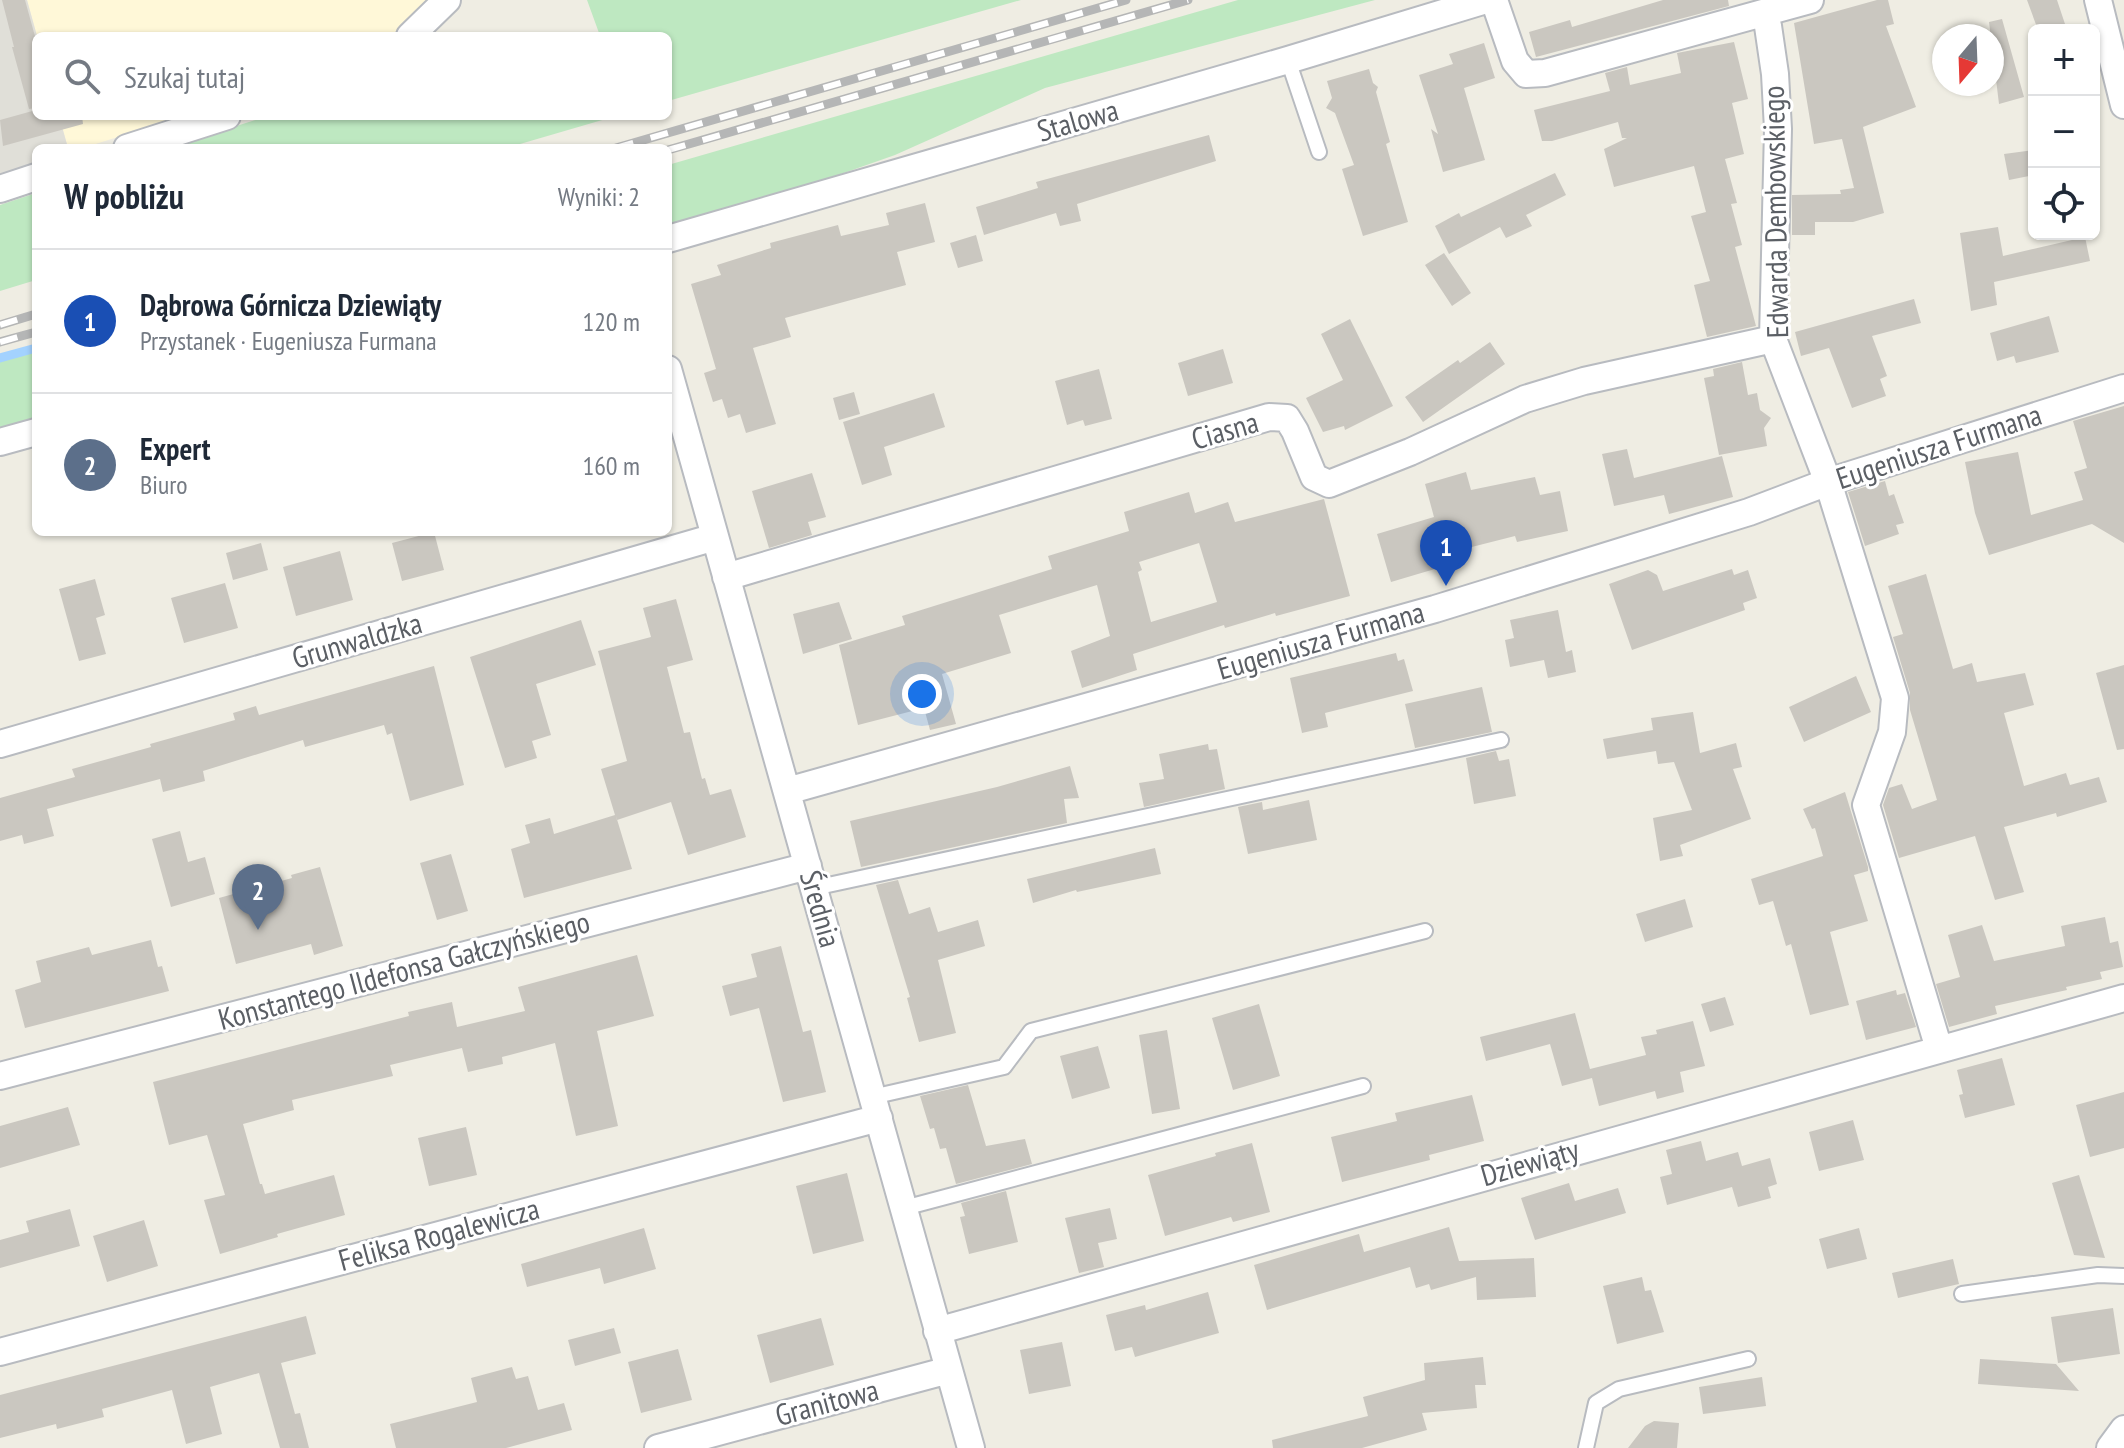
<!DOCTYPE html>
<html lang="pl">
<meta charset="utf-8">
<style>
body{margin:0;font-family:"PT Sans Narrow",sans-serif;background:#f2f2f3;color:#1f2937}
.controls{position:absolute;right:24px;top:24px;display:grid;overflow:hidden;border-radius:12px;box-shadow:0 2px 6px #0004}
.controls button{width:72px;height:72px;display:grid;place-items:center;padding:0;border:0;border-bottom:2px solid #e0e1e3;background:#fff;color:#1f2937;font:40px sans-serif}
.compass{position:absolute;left:1932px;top:24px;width:72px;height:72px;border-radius:50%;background:#fff;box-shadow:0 2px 6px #0004;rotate:199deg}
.you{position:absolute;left:922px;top:694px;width:28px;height:28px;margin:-20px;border:6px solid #fff;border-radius:50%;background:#1a73e8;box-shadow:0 0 0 12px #1a73e833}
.badge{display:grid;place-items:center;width:52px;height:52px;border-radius:50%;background:#111827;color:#fff;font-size:26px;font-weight:700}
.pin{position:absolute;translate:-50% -66px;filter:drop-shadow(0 2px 4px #0008)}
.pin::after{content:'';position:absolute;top:42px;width:28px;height:24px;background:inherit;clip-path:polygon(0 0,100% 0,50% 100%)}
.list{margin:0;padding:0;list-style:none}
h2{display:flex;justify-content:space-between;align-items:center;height:104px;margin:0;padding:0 32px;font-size:34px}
h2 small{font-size:26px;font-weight:400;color:#747a83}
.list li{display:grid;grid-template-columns:52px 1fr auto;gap:24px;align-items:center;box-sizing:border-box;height:144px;padding:0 32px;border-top:2px solid #e0e1e3}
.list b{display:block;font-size:30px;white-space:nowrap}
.list p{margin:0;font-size:26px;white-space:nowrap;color:#747a83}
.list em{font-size:26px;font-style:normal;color:#747a83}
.icon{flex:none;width:44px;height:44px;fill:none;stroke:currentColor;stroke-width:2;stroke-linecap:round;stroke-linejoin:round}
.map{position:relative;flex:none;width:2124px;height:1448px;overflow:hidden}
.search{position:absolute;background:#fff;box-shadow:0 2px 6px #0004;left:32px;top:32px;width:640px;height:88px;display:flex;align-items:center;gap:20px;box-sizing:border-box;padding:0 28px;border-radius:12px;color:#747a83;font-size:30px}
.panel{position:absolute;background:#fff;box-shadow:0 2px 6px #0004;left:32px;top:144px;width:640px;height:392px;border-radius:12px}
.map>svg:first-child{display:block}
.commercial{fill:#fff8d8}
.industrial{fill:#e0dfd8}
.green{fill:#bee8c1}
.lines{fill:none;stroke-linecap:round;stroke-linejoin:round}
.stream{stroke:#a3d2ff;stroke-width:9}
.building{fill:#cac7c0;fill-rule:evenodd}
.lane-casing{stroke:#b8bbc0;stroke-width:18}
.street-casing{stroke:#b8bbc0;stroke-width:30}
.lane{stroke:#fff;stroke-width:14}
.street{stroke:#fff;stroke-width:26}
.rail-casing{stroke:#b5b6b6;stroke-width:9}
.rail{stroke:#fff;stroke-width:6;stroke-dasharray:18;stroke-linecap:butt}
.labels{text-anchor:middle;stroke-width:6;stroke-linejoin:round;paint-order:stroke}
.street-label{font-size:30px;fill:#5b5f65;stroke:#fff}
</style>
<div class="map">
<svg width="2124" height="1448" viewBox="0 0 2124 1448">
<rect width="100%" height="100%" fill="#efede3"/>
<!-- commercial -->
<path class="commercial" d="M27,0h404l-11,14 -31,22h-352z
M59,116h125l-101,32h-15z"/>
<!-- industrial -->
<path class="industrial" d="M0,0h27l10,36 -1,80h23l9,32h-32v15l-36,12z"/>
<!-- green -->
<path class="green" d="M587,0h434l-353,101v-65h-71l2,-3z
M1238,0h137l-330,88 -150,67 -165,58 -62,14v-62z
M268,116h348l-110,32h-338z
M36,193v87l-36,11v-86z
M36,345v78l-36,9v-76z"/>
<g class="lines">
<!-- stream -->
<path class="stream" d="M0,358l36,-10"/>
</g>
<!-- building -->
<path class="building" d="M2,0h23l11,40v68l-7,1 -17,-62h2z
M1663,0h65l1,6 -193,51 -7,-25 41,-12 2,7z
M1877,0h11l6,24 -8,2 30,81 -53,20 21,86 -31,9h-38v13h-23v-40l49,-1 -1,-4 14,-2 -12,-49 -28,5 -20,-121z
M2027,0h30l10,30h-29z
M2002,19l22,78 -25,7 -10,-82z
M1734,42l14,57 -16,4 12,51 -19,5 12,44 -6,1 11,41 -7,2 21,79 -49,11 -13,-52 16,-4 -19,-65 15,-4 -12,-46 -80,21 -10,-38 23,-11h-5l-4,-16 -66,19h-10l-8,-31 76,-19 -5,-18 22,-6 3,18 51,-12 -4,-20z
M1484,43l11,35 -31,10 21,72 -42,12 -12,-43 7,5 -19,-59 34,-11 -4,-10z
M1369,69l4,14 5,4 -2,5 14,50 -4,2 22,78 -45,14 -21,-67 12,-4 -19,-52 -9,-5 6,-10 -5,-17z
M36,110v6h46l1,8 -80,22 -3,-26z
M1209,135l7,26 -139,43 4,17 -21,5 -4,-13 -72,22 -8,-28 62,-19 -2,-6z
M2034,150v25l-25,5 -5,-26z
M1555,173l11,22 -40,20 6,11 -26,12 -6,-11 -51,27 -14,-28 24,-13 2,4z
M925,203l10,39 -38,10 9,33 -121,33 6,19 -38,11 23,76 -30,9 -6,-19 -12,4 -6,-19 -9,3 -9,-29 12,-4 -25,-85 30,-9 -4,-10 54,-17 -1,-5 68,-18 3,11 48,-11 -3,-12z
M1998,227l5,29 82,-19 5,24 -96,21 3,23 -26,6 -11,-78z
M976,235l7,26 -25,7 -8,-25z
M1444,253l27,40 -19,13 -27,-41z
M1914,299l7,24 -49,13 15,40 -7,3 6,17 -34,12 -23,-60 -28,8 -6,-24z
M2049,316l10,36 -43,11 -2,-7 -17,5 -7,-28z
M1350,319l43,87 -48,24 -1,-4 -21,6 -17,-34 37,-18 -22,-46z
M1490,342l15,22 -82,58 -18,-25 53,-37 2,3z
M1223,349l10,34 -45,13 -10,-33z
M1742,362l6,33 9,-2 3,17 11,8 -7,10 3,18 -48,9 -15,-77 10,-2 -1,-7z
M1099,369l13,50 -27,7 -2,-6 -16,5 -12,-44z
M854,392l6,22 -21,6 -6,-22z
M934,393l11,34 -61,20 8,28 -30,10 -19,-63z
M2124,406v137l-32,-19 -103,31 -14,-42 -10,-51 53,-10 13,63 52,-15 -9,-28 13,-4 -14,-47z
M1627,449l7,29 88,-22 11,41 -64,17 -5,-19 -50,11 -12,-52z
M1466,472l5,18 64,-13 5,18 20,-4 8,40 -51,11 -2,-6 -63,16 3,11 -64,19 -14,-48 57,-17 -9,-33z
M812,473l14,44 -18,5 4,13 -43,13 -17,-57z
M1885,481l4,15 5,-2 10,29 -8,2 3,9 -34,12 -17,-54z
M1189,492l6,21 33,-11 7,20 89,-23 26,97 -74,20 -1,-3 -50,15 -1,-3 -91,29 4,16 -55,18 -11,-37 39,-15 -13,-51 -98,30 12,38 -69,21 14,50 -26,6 -6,-22 -66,17 -19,-80 66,-20 -3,-9 150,-47 -4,-13 81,-25 -5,-19zM1199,543l18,59 -66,20 -13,-50 4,-2 -3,-8z
M434,532l10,38 -42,11 -10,-38z
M261,543l7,27 -35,10 -7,-27z
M340,551l13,49 -57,16 -13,-49z
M1732,569l2,6 14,-5 9,28 -14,5 2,7 -113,40 -23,-66 39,-14 9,5 6,16z
M1926,574l27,95 19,-6 5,19 48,-9 9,32 -30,8 20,73 42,-13 4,12 29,-8 8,25 -50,15 -1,-4 -52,14 20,65 -29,8 -20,-64 -76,22 -16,-53 6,-17 13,-4 10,25 25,-9 -27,-90v-17l-17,-56 10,-3 -15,-48z
M95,579l10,36 -9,3 10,36 -27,7 -20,-72z
M225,583l13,45 -54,15 -13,-45z
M676,599l17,61 -26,7 17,66 6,-1 12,47 3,-1 5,17 21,-6 15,48 -58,18 -17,-53 -54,18 -1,-4 16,53 -108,29 -13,-49 19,-6 -5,-18 25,-7 4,16 61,-19 -14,-46 26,-8 -29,-110 53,-14 -8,-29z
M839,602l13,37 -49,15 -10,-40z
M1558,610l8,42 6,-2 4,22 -28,6 -4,-18 -34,7 -5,-27 9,-2 -4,-18z
M581,620l15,45 -60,19 15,51 -19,6 5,17 -32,10 -35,-111z
M1396,653l2,8 6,-2 9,32 -88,22 3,14 -26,6 -12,-55z
M2124,665v84l-7,1 -21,-77z
M434,666l30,119 -54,16 -18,-68 -5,2 -3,-10 -79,22 -2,-7 -100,31 2,10 -42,11 -3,-13 -113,30 7,27 -30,8 -2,-9 -22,6v-43l75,-21 -3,-8 79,-22 -1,-3 85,-24 -2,-7 23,-7 3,9z
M1856,676l15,36 -67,30 -15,-35z
M1482,687l10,45 -77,16 -10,-44z
M1693,712l7,41 36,-10 6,24 -9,2 18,50 -71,26 3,11 -23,5 -7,-43 39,-8 -18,-48 -16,2 -2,-13 -49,8 -4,-20 50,-9 -2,-12z
M1208,744l1,6 8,-1 8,40 -81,18 -5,-24 25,-4 -5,-25z
M1496,751l3,10 10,-2 7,37 -42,8 -8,-46z
M1070,766l9,32 -15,1 3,24 -206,44 -11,-46 147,-34z
M1845,792l23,75v4l-14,4 14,46 -38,11 19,73 -39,10 -19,-71 -5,2 -13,-45 -14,4 -8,-26 72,-23 -8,-28 -3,1 -9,-20z
M1309,800l8,40 -69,14 -10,-47 24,-5 1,8z
M180,831l8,31 17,-5 10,37 -44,13 -19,-68z
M1155,848l6,26 -84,18 -1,-2 -43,13 -6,-24z
M451,854l17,57 -31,9 -17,-57z
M320,867l23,79 -29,9 -3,-11 -75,20 -17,-66 73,-20 -1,-3z
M898,880l11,34 21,-7 8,25 40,-12 7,26 -47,14 18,73 -37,9 -12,-44 3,-1 -34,-112z
M1685,899l8,28 -48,15 -9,-28z
M2105,917l5,26 8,-2 5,26 -23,5 2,7 -36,8 1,3 -72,16 2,8 -48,13 -13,-43 24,-7 -12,-42 34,-10 12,36 71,-15 -4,-20z
M151,940l7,27 4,-1 7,25 -144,37 -10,-38 26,-8 -5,-21 53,-14 3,8z
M781,946l22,86 8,-2 15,62 -43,10 -24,-94 -29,8 -8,-30 35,-9 -6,-23z
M637,955l17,61 -57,15 21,95 -42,10 -21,-93 -53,14 1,7 -35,8 -6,-24 -72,17 3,11 -101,24 2,10 -51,14 17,60h2l3,10 69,-19 11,40 -68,19 1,3 -58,17 -16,-54 21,-5 -18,-60 -38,10 -16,-63 256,-66 -1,-4 44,-10 5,25 68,-16 -7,-24z
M1896,990l1,5 8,-2 11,34 -50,13 -10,-39z
M1725,997l9,28 -24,7 -9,-28z
M1259,1004l21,72 -47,14 -21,-72z
M1575,1013l15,56 56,-14 -5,-18 16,-3 -1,-4 37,-9 12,45 -25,6 4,20 -27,7 -2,-8 -56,15 -7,-28 -30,8 -12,-42 -64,17 -6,-24z
M1167,1030l13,79 -28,5 -13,-79z
M1098,1046l12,42 -38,11 -12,-43z
M2002,1058l13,47 -50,13 -6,-23 4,-1 -6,-24z
M968,1085l18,61 39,-7 7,25 -76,20 -10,-36 -6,1 -6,-21 -4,1 -10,-33z
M2124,1092v56l-34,9 -14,-52z
M1472,1095l12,46 -55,14 1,5 -88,22 -11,-45 66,-16 -2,-8z
M68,1107l12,38 -80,23v-42z
M1853,1120l11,40 -45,11 -10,-39z
M466,1127l11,48 -48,11 -11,-48z
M1701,1141l5,20 32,-9 4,14 28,-8 7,26 -9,3 3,11 -33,9 -6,-20 -65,18 -7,-28 12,-3 -6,-24z
M1252,1143l18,69 -37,10 -2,-5 -66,19 -17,-61 68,-19 -1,-3z
M847,1173l17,68 -51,13 -17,-68z
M2079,1175l26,83 -31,-3 -22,-72z
M1569,1183l6,18 43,-13 8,25 -91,27 -14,-42z
M1006,1191l12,51 -49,12 -9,-37 5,-1 -4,-13z
M1110,1208l7,31 -19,4 6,24 -25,6 -14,-55z
M70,1209l10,37 -80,22v-28l29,-8 -3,-11z
M144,1220l14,46 -51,16 -14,-46z
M1449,1227l10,34 75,-3 2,39 -59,3 -1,-23 -45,13 -2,-6 -13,4 -6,-21 -143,43 -13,-45 105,-31 5,18z
M644,1228l12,41 -52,15 -4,-16 -73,19 -6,-23z
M1859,1228l8,31 -40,10 -8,-30z
M1953,1259l6,25 -61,14 -6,-25z
M1642,1277l3,14 6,-1 13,42 -47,12 -14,-58z
M1208,1292l11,41 -84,24 -3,-10 -17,4 -9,-36 39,-10 1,5z
M2113,1308l7,46 -62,9 -7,-46z
M306,1316l10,38 -35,9 14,51 5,-1 9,35h-29l-21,-75 -49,14 12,47 -36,10 -14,-54 -70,19 2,8 -47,12 -1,-5 -56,14v-43z
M821,1318l13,47 -64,18 -13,-48z
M614,1328l7,25 -46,13 -7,-26z
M1062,1342l9,44 -42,8 -9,-44z
M678,1349l14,51 -51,13 -13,-51z
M1483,1357l3,28h-11l2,23 -55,5 5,17 -65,18h-89l-1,-8 96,-24 -5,-19 62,-17 -1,-17z
M1980,1359l76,5 23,27 -101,-7z
M512,1367l4,12 12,-3 10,34 26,-7 8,27 -66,18h-110l-6,-24 87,-22 -6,-24z
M1762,1377l4,29 -63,8 -4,-27z
M1654,1421l25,2 -2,25h-49l17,-22z"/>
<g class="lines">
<!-- lane casing -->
<g class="lane-casing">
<path id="lane" d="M1288,60l31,92
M814,888l687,-148
M872,1097l132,-30 27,-36 394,-100
M904,1208l459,-122
M1962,1294l136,-19 26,1
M1586,1448l10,-45 23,-14 129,-30"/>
</g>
<!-- street casing -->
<g class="street-casing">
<path id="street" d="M1494,0l21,61 11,13 19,-1 265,-73
M2098,0l26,105
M1764,13l4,13 7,48 3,55 -5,210 55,143 67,216 -3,34 -26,73 73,244
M410,36l37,-36
M127,148l100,-32
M0,189l36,-12
M668,239l620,-179 198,-60
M668,369l303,1079
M0,442l36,-10
M726,577l543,-160 18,1 8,13 19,46 15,7 81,-32 115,-53 59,-18 189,-42
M0,744l715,-207
M787,791l648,-182 314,-97 79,-30 296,-94
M0,1076l808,-210
M937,1331l1187,-333
M0,1352l879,-234
M658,1448l291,-78
M2110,1448l14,-19"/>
</g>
<!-- lane -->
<use href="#lane" class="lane"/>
<!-- street -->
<use href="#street" class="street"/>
<!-- rail casing -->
<g class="rail-casing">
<path id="rail" d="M616,148l510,-148
M668,150l520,-150
M0,325l36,-11
M0,342l36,-10"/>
</g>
<!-- rail -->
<use href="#rail" class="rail"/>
</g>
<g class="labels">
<!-- street labels -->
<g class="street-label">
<text transform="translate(1078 121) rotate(-16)" y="10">Stalowa</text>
<text transform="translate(1776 212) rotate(-91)" y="10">Edwarda Dembowskiego</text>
<text transform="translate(1225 431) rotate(-16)" y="10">Ciasna</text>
<text transform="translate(1939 447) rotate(-18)" y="10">Eugeniusza Furmana</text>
<text transform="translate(357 641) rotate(-16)" y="10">Grunwaldzka</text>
<text transform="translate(1321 641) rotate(-16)" y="10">Eugeniusza Furmana</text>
<text transform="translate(820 909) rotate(74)" y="10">Średnia</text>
<text transform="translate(404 971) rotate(-15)" y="10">Konstantego Ildefonsa Gałczyńskiego</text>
<text transform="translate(1530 1163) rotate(-16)" y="10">Dziewiąty</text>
<text transform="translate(439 1235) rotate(-15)" y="10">Feliksa Rogalewicza</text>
<text transform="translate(827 1403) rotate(-15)" y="10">Granitowa</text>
</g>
</g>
</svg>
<div class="controls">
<button>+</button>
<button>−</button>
<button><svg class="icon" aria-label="locate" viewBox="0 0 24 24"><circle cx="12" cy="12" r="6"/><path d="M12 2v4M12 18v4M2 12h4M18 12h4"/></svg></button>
</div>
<svg class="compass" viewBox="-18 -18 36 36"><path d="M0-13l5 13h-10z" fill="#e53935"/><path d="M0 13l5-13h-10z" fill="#747a83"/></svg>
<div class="you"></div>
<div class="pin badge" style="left:1446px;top:586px;background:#1a4fb4">1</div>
<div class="pin badge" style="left:258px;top:930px;background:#5c6f8a">2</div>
<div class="search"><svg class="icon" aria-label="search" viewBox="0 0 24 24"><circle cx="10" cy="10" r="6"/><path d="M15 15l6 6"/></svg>Szukaj tutaj</div>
<section class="panel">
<h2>W pobliżu<small>Wyniki: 2</small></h2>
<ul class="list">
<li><span class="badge" style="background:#1a4fb4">1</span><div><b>Dąbrowa Górnicza Dziewiąty</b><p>Przystanek · Eugeniusza Furmana</p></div><em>120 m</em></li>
<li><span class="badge" style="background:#5c6f8a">2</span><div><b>Expert</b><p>Biuro</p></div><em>160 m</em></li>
</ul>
</section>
</div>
